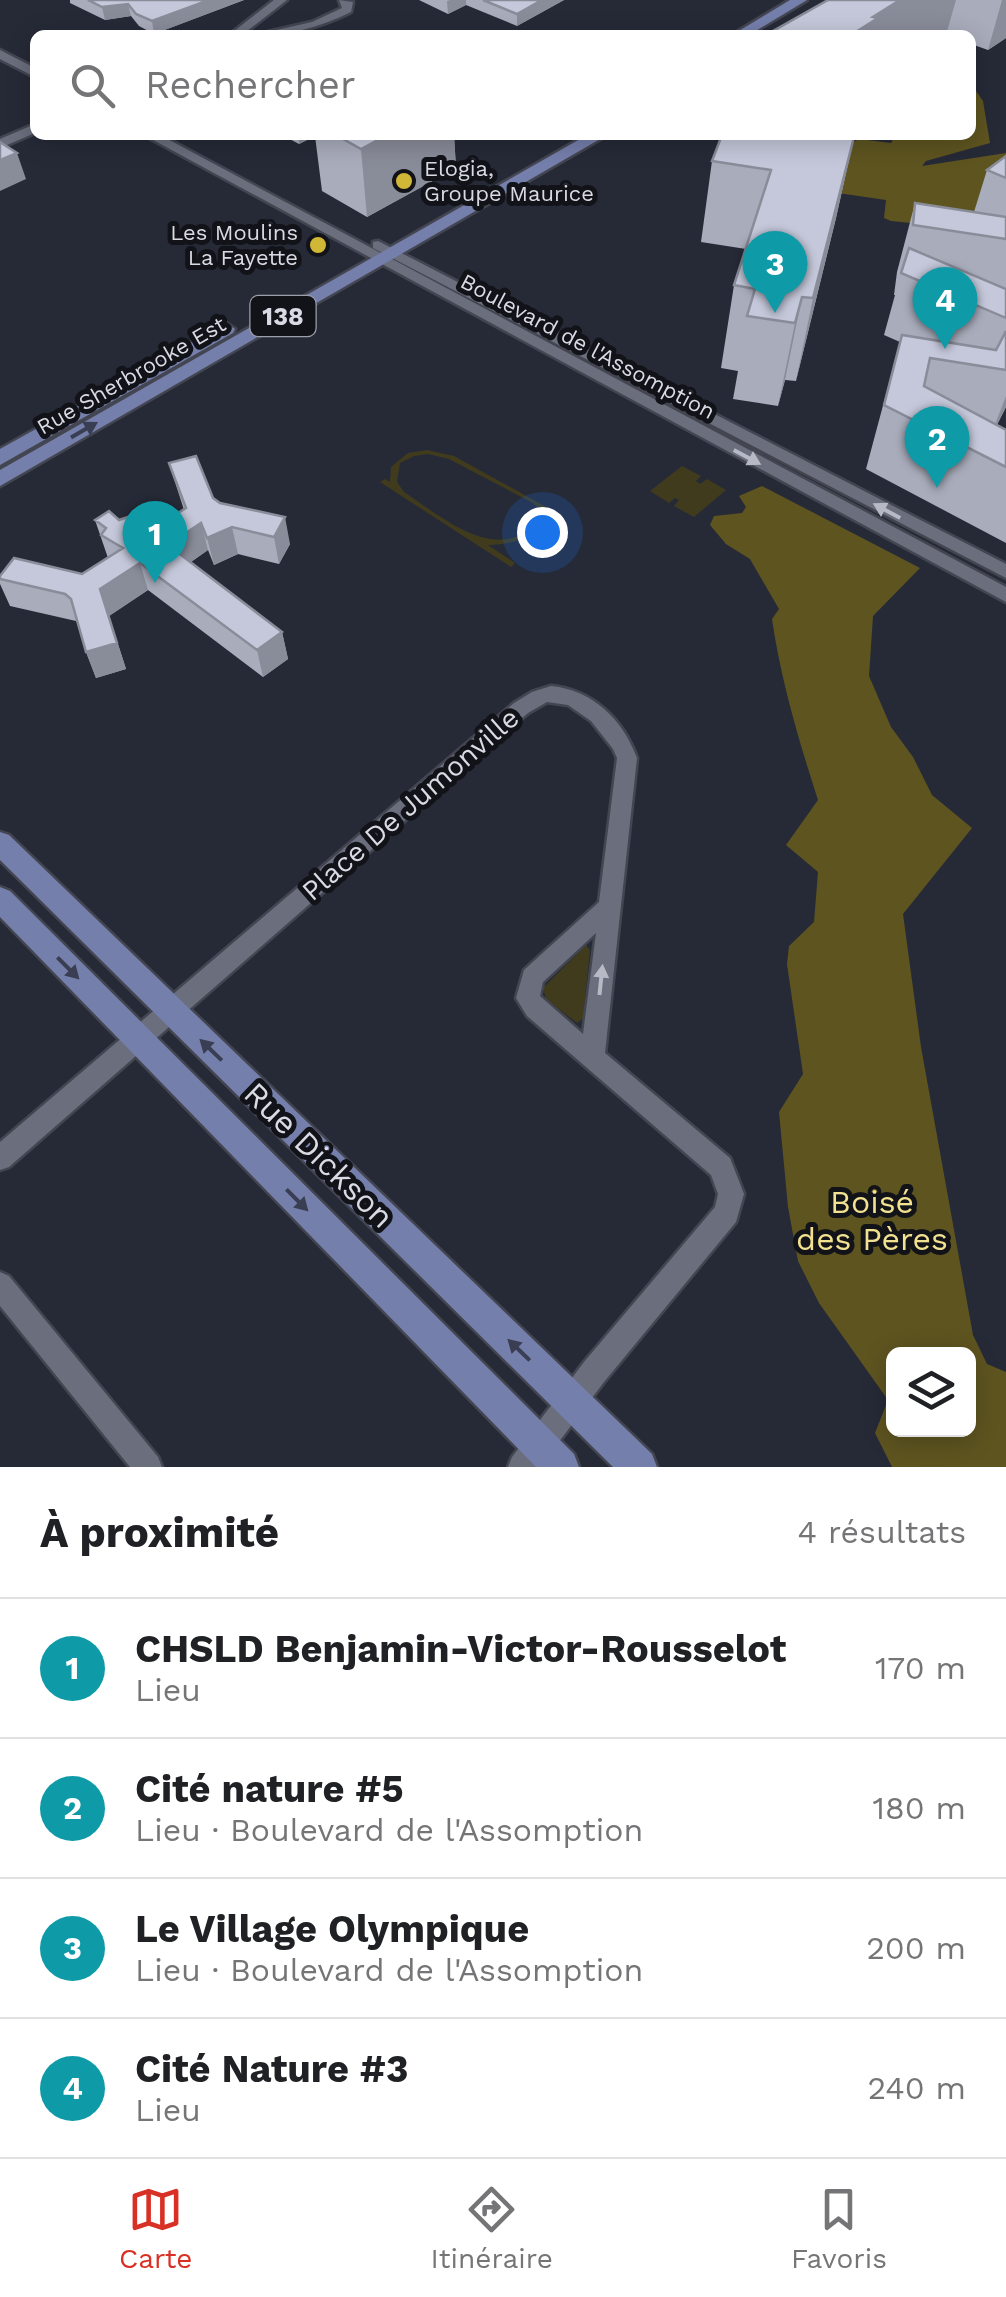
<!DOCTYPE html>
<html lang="fr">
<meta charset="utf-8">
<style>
body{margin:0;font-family:"Work Sans",sans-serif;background:#f6f6f6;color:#202124}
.controls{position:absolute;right:30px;bottom:30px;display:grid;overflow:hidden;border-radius:15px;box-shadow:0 5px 25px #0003}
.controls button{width:90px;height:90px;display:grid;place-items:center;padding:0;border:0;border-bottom:2px solid #e0e0e0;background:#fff;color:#202124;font:50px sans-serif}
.you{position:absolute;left:542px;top:532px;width:35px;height:35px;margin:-25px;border:8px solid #fff;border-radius:50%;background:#1a73e8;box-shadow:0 0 0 15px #1a73e833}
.badge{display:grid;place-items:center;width:65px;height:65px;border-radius:50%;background:#d93025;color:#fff;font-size:32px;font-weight:700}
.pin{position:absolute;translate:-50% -82px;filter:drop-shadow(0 2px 5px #0008)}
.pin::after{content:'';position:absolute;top:52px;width:35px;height:30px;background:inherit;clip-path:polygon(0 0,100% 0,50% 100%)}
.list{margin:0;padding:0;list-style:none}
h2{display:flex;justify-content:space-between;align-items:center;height:130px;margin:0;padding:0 40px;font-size:42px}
h2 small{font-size:32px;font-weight:400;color:#757577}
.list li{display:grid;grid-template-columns:65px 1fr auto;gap:30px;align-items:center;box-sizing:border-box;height:140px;padding:0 40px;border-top:2px solid #e0e0e0}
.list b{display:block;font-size:38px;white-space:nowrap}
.list p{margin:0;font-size:32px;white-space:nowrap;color:#757577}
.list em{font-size:32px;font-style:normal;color:#757577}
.icon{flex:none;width:55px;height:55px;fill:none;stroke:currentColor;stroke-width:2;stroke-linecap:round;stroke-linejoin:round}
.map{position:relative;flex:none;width:1006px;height:1467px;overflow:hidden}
.search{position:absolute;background:#fff;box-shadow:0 5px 25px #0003;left:30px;right:30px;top:30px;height:110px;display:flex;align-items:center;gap:25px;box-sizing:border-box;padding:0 35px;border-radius:15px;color:#757577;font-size:38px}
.sheet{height:690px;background:#fff}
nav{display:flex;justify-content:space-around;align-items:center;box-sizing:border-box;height:140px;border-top:2px solid #e0e0e0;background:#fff;font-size:28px;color:#757577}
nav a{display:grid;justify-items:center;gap:5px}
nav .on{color:#d93025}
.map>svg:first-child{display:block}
.green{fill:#413b1d;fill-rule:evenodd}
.forest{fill:#5e5420;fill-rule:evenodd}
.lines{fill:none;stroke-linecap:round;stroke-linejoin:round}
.minor-casing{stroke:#434651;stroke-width:5}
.major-casing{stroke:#434651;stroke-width:5}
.minor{fill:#6a6e7d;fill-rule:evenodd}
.major{fill:#757fac;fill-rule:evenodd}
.wall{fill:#a9acbb}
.shaded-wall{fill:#898c99}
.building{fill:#c4c8da;stroke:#898c99;stroke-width:2.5}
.oneway{fill:#393e53}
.oneway2{fill:#b7bac5}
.poi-dot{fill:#d0b736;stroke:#111318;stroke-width:4}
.labels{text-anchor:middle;stroke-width:10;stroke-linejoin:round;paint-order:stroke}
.far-poi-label{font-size:22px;fill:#d8dbe4;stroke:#111318;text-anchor:start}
.far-street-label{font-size:22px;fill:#d8dbe4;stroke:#111318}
.shield{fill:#111318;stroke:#9c9fa7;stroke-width:2.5}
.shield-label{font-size:25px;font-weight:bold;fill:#d8dbe4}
.street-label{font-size:28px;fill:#d8dbe4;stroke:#111318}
.near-street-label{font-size:32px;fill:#d8dbe4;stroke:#111318}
.near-park-label{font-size:32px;fill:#f2e190;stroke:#111318}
</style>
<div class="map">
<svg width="1006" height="1467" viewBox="0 0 1006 1467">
<rect width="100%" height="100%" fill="#262a37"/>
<!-- green -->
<path class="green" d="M427,450l27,6 94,52 -1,14c-18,16 -35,23 -59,23l27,18 -4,4 -131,-85 5,-3 5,3 1,-15 17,-14zM428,454l21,5 82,43 12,9v6c-43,52 -98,2 -139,-25l-7,-10 3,-19 14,-7z
M682,466l19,10 -5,5 4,3 7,-5 19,11 -32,27 -20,-11 5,-6 -4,-2 -6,5 -19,-12z
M586,945l4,5 -7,69 -6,4 -31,-24 -3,-11z"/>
<!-- forest -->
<path class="forest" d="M971,84l12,17 7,42 -64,18 -4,5 84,-13v60l-46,15 -69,-7 -7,-3 2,-18 -62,-9 8,-37 27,-15 32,4 5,-8h75z
M762,486l158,82 -47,48 -4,60 22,51 22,30 19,38 40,33 -69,86 18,133 52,288 14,29 19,8v95h-114l-17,-34 13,-33 -69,-97 -21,-42 -10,-54 -9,-95 24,-38 -16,-110 2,-18 25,-24 4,-50 -32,-27 32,-45c-19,-59 -37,-119 -46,-181l7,-10 -29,-50 -24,-15 -16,-19 4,-9 28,-3 4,-6 -7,-11zM968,1354v76h-74v-76z"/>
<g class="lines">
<!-- minor casing -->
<g class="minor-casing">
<path id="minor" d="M274,0h13l-45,35h-13z
M339,0l14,2 -2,10c-32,16 -61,23 -97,23l58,-13 30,-14z
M0,50l35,18v9l-35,-18z
M35,124v9l-35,15v-9z
M144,135h16l846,452v15z
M378,241l628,323v14l-633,-330v-6z
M551,686c42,4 72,34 86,72l-32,295 125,105 14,36 -8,28 -132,160 -64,85h-32l4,-10 72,-95 131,-155 3,-13 -7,-19 -184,-159 -11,-18 8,-28 75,-68 18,-144 -4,-9 -22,-28 -23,-16 -21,-3 -19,11 -519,454 -9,3v-28l514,-439 18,-11zM596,933l-13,101 -43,-38 3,-14z
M0,1272l9,4 149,181 4,10h-32l-130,-161z"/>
</g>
<!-- major casing -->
<g class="major-casing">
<path id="major" d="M790,0h17l-58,35h-17z
M587,135h20l-607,351v-16z
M226,323l9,6 -2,4 -233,132v-16z
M0,832l9,3 643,619 5,13h-44l-613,-607z
M0,887l10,4 564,563 5,13h-43l-536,-550z"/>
</g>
<!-- minor -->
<use href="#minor" class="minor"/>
<!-- major -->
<use href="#major" class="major"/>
</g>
<!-- wall -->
<path class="wall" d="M70,0h174l-90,34 -15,-8 -8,-10 -26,4 -35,-17z
M419,0h145l-47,26 -51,-21 -18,9z
M828,0h178v38l-18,12 -17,-6v-9h-205z
M282,135h172l2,33 -89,49 -45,-26 -7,-55 -16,8z
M854,137l-18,81 -40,163 -11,-1 -7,26 -45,-7 5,-28 -17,-3 13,-83 12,-36 -45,-7 11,-81z
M1006,156v251l-9,18 9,5v113l-140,-74 34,-127 -16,-7 11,-40h-1l3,-23 18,-69 59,9 13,-42z
M169,463l44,35 77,46 -11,20 -41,-10 -24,11 -6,-15 -17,12 91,70 6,27 -25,18 -115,-87 -39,26 17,53 -30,9 -10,-26 -8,-29 -2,-2 -66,-15 -10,-22v-8l82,-2 26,-16 -13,-38h24l29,12 36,-22z"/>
<!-- shaded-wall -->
<path class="shaded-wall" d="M209,0h35l-90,34 -2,-13z
M450,0h16v5l-18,9 -1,-13z
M542,0h22l-47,26v-12z
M900,0h56l-10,35h-95l22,-18z
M1002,0h4v38l-18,12z
M128,4l3,12 -26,4 -3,-13z
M303,135h12v1l-16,8v-7z
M387,135h67l2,33 -89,49 -6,-68z
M854,137l-18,81 -40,163 17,-83z
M17,153l9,26 -26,12v-31z
M802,297l-17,83 -7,26 17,-83z
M1006,396v11l-15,28z
M285,517l5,27 -11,20 -5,-27z
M201,523l7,27 -32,22 -8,-27z
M232,527l6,27 -24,11 -7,-27z
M140,563l8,27 -39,26 17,53 -30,9 -10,-26 14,-63z
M282,632l6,27 -25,18 -6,-27z"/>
<!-- building -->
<path class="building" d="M88,0h121l-57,21 -16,-7 -8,-10 -26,3z
M483,0h59l-25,14z
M828,0h72l-27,17 5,1 -27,17h-85z
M336,135h51l-26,14z
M722,135h115l17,2 -41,161 -11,-1 -7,26 -48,-7 8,-27 -21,-4 37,-115 -59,-9z
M0,142l17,11 -17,7z
M1006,156v22l-19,-8z
M915,203l91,14v22l-93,-14z
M909,248l97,41v29l-105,-45z
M1006,331v39l-76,-12 -6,28 82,44v37l-122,-62 18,-70 94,15z
M196,456l17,42 7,5 65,14 -11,20 -42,-10 -25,11 -6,-15 -33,22 114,87 -25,18 -117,-87 -40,26 17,54 -31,9 -15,-53 -6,-5 -65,-15v-3l14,-18 68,16 41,-26 -22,-13 5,-7 -11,-8 14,-9 10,9 12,-4 17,16 38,-24 -17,-45z"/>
<!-- one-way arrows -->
<defs><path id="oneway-solid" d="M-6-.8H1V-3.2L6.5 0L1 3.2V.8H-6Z" transform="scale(2.5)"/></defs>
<g class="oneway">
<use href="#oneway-solid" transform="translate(84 430) rotate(-30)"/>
<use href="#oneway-solid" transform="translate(68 968) rotate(45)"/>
<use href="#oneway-solid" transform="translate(211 1050) rotate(-136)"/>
<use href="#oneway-solid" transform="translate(297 1200) rotate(45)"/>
<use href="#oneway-solid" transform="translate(519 1350) rotate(-136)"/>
</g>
<g class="oneway2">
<use href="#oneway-solid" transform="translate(747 457) rotate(28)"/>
<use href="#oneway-solid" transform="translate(887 511) rotate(-152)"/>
<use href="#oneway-solid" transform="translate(601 980) rotate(-84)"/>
</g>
<!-- markers -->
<g class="poi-dot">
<circle cx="404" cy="181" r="10"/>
<circle cx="318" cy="245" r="10"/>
</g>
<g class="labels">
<!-- far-poi labels -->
<g class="far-poi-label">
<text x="424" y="176">Elogia,<tspan x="424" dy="25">Groupe Maurice</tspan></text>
<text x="298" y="240" text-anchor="end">Les Moulins<tspan x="298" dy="25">La Fayette</tspan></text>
</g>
<!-- far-street labels -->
<g class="far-street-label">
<text transform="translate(588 346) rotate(28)" y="8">Boulevard de l'Assomption</text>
<text transform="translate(131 375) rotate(-30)" y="8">Rue Sherbrooke Est</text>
</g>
<!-- shield labels -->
<rect class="shield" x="250.5" y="296" width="65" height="40" rx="8"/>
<g class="shield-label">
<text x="283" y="325">138</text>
</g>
<!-- street labels -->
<g class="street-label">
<text transform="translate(410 804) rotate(-41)" y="10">Place De Jumonville</text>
</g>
<!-- near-street labels -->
<g class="near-street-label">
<text transform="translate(319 1155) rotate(44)" y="11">Rue Dickson</text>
</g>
<!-- near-park labels -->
<g class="near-park-label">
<text x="872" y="1213">Boisé<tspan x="872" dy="37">des Pères</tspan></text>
</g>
</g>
</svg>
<div class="controls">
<button><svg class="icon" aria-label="layers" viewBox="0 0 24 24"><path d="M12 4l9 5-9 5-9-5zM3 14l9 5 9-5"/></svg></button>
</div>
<div class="you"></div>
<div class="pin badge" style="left:155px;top:583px;background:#0f9aa8">1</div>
<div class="pin badge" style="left:937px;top:488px;background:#0f9aa8">2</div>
<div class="pin badge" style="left:775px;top:313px;background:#0f9aa8">3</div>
<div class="pin badge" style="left:945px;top:349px;background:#0f9aa8">4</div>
<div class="search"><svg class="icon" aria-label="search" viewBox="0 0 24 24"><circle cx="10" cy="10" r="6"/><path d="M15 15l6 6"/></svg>Rechercher</div>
</div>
<section class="sheet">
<h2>À proximité<small>4 résultats</small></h2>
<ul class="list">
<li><span class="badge" style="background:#0f9aa8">1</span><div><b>CHSLD Benjamin-Victor-Rousselot</b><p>Lieu</p></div><em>170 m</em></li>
<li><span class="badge" style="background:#0f9aa8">2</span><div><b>Cité nature #5</b><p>Lieu · Boulevard de l'Assomption</p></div><em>180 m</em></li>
<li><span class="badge" style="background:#0f9aa8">3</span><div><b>Le Village Olympique</b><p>Lieu · Boulevard de l'Assomption</p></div><em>200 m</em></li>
<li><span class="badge" style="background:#0f9aa8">4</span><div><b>Cité Nature #3</b><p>Lieu</p></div><em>240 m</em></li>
</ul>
</section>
<nav>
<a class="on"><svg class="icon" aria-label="map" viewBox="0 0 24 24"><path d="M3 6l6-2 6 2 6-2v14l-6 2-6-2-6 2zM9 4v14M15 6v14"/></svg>Carte</a>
<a><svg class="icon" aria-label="directions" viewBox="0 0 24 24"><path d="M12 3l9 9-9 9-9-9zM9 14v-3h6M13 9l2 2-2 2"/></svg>Itinéraire</a>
<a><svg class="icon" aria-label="saved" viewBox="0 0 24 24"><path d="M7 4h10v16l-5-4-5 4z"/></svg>Favoris</a>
</nav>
